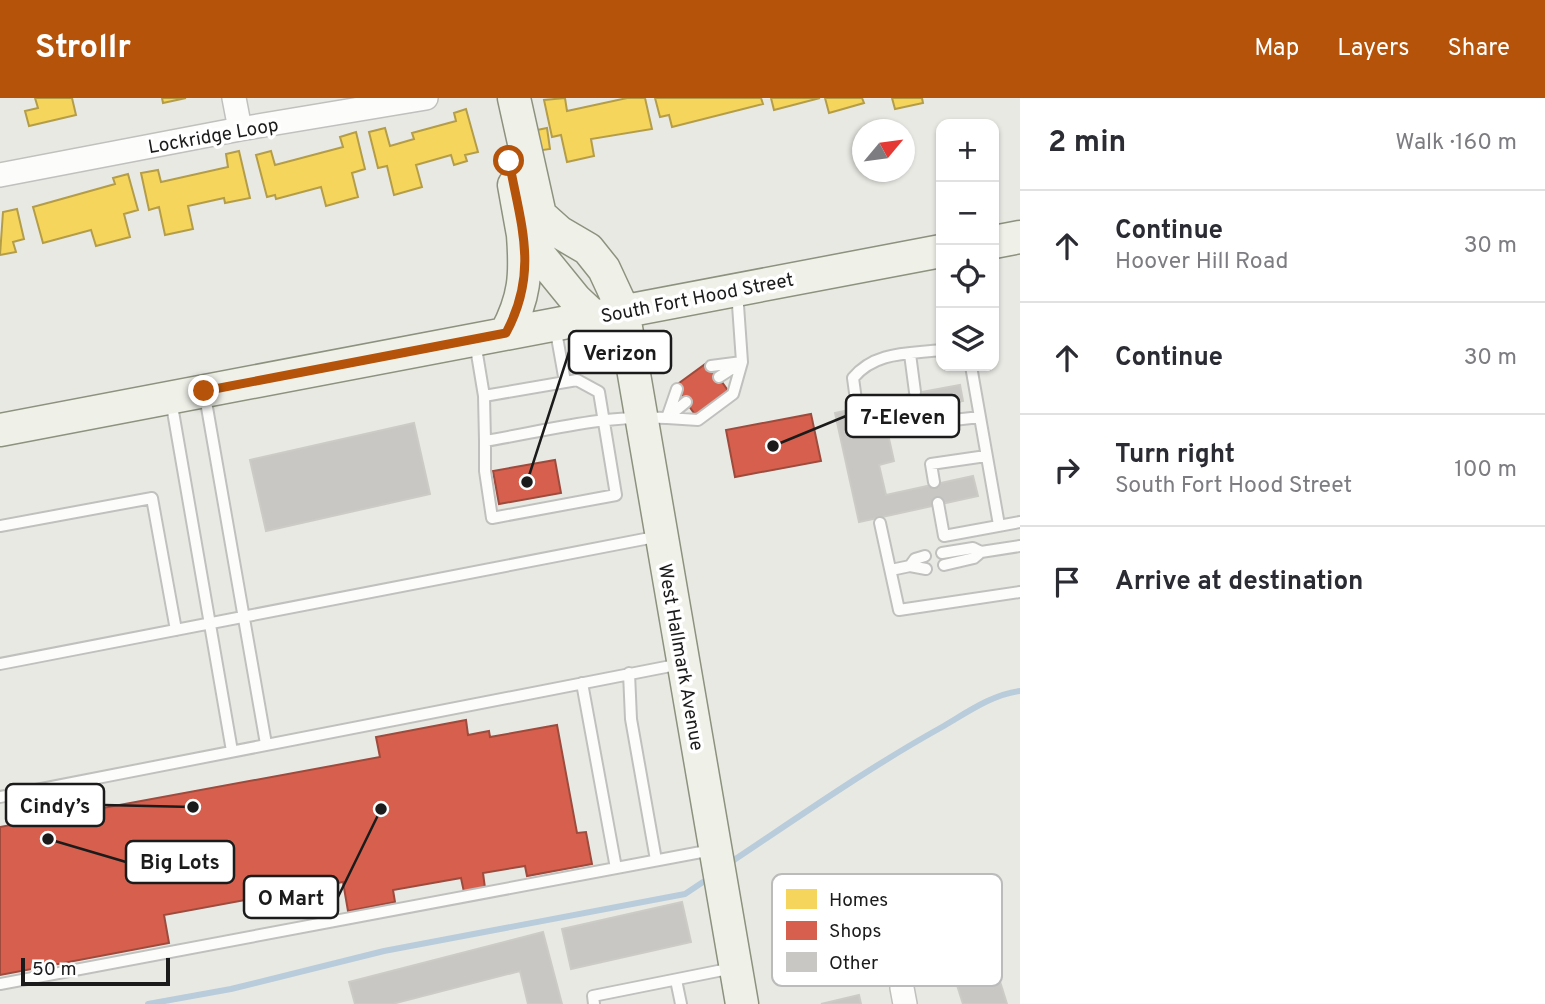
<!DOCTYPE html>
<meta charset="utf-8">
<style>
body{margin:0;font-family:Overpass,sans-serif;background:#f7f7f7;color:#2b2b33}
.controls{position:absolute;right:21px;top:21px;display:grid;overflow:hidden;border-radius:14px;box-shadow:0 2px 5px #0004}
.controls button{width:63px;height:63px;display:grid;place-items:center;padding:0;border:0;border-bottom:2px solid #e1e1e2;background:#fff;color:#2b2b33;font:35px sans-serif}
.compass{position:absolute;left:852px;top:21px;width:63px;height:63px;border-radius:50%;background:#fff;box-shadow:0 2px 5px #0004;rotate:61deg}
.scale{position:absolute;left:21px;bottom:18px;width:149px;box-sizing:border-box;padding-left:7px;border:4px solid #1b1b1b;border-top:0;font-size:19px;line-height:24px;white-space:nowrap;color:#1b1b1b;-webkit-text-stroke:5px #fff;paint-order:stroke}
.stop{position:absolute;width:21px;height:21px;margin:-16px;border:5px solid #b45309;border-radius:50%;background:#fff}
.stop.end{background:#b45309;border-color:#fff;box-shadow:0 2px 7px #0008}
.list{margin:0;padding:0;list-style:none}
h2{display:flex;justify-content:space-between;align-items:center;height:91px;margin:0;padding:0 28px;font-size:30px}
h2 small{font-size:23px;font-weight:400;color:#7c7c81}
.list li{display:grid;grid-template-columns:46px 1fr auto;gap:21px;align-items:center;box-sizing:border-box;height:112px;padding:0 28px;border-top:2px solid #e1e1e2}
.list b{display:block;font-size:26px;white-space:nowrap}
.list p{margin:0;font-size:23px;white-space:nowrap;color:#7c7c81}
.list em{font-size:23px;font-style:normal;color:#7c7c81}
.icon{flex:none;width:38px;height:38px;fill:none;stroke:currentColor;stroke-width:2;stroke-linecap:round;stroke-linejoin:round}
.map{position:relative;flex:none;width:1020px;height:906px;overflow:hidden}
header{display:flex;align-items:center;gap:42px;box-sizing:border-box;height:98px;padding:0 35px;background:#b45309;color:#fff}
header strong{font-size:33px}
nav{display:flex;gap:38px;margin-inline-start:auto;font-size:24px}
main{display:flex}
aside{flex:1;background:#fff}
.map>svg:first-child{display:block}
.homes{fill:#f6d55c;stroke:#b49d48;stroke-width:2}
.shops{fill:#d6604d;stroke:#9e4b3e;stroke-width:2}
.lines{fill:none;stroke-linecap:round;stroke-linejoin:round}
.stream{stroke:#b9ccdb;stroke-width:6}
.building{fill:#c8c7c3;stroke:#cccbc5;stroke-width:2}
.lane-casing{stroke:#c0c0be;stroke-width:14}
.street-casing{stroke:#c0c0be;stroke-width:26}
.secondary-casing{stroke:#8c927e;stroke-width:35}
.lane{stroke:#fcfcfb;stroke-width:10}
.street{stroke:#fcfcfb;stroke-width:23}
.secondary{stroke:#eff1e9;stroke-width:32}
.route{stroke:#b45309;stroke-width:9}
.labels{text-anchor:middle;stroke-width:7;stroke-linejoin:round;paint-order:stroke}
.street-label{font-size:19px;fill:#1b1b1b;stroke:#fff}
.key{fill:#fff;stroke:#bbb;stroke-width:2}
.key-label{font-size:19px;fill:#1b1b1b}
.leader{fill:none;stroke:#1b1b1b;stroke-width:2.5}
.callout-dot{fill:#1b1b1b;stroke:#fff;stroke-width:2.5}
.callout{fill:#fff;stroke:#1b1b1b;stroke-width:2.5}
.callout-label{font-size:21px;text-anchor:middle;font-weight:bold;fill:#1b1b1b}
</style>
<header>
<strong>Strollr</strong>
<nav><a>Map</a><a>Layers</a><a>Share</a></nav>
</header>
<main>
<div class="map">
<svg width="1020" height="906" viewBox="0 0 1020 906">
<rect width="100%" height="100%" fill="#e9e9e4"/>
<!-- homes -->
<path class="homes" d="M35,0h37l4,17 -47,11 -4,-15 13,-3z
M162,0h24l-23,5z
M565,0l2,13 60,-13h18l7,31 -61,10 3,17 -27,6 -6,-27 -9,2 -8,-37z
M655,0h106l2,6 -91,23 -3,-12 -9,2z
M771,0h49l-46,12z
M825,0h37l2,5 -35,10z
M892,0h30l1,5 -28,6z
M466,11l12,43 -13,3 2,6 -13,4 -3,-10 -35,10 6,22 -28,8 -7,-29 -9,2 -9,-36 16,-4 5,18 24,-7 -2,-6 44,-12 -2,-8z
M547,30l3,21 -14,2 -4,-20z
M356,34l9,37 -13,4 6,24 -32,9 -5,-19 -45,12 -1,-4 -8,2 -11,-42 15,-4 4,14 68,-18 -3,-10z
M239,53l11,47 -25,5 -1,-5 -36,8 5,23 -28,6 -6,-28 -10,3 -8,-37 17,-3 3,12 67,-15 -2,-13z
M128,76l10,36 -14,4 6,23 -34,9 -5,-16 -48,13 -10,-36 82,-23 -2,-6z
M17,111l7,30 -11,3 3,10 -16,3 3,-43z"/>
<!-- shops -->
<path class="shops" d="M708,264l21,30 -33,24 -21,-30z
M811,316l10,47 -86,16 -9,-47z
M555,362l6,33 -62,11 -6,-33z
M466,622l2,15 21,-4 1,6 67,-12 20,108 9,-1 6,32 -65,12 -2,-10 -42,7 2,15 -21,4 -3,-14 -68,12 2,12 -47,9 -5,-29 -179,33 5,28 -169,32v-148l380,-70 -4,-20z"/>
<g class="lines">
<!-- stream -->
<path class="stream" d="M734,762c69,-46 136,-93 208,-133 24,-14 51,-33 78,-36
M148,906l83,-15 153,-38 301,-57 18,-12"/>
</g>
<!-- building -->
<path class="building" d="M960,287l3,16 -71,13 -3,-16z
M881,305l13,58 -15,4 7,30 87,-19 5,20 -119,26 -24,-109z
M414,325l16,71 -164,37 -16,-71z
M682,804l9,40 -120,27 -9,-40z
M543,834l19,72h-34l-8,-33 -128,33h-37l-6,-22z
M981,872l2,7 14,-5 10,32h-44l-8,-25z
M859,897l2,9h-40z"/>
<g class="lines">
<!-- lane casing -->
<g class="lane-casing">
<path id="lane" d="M555,228l10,56
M475,244l9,54 1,45
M910,256l5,38
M711,268l31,-4 -5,-71
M971,268l28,159
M719,279l20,-13
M205,298l61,348
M484,298l93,-16 22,12 17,103 -124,23 -7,-47v-30c60,-10 122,-27 182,-23l10,-29
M171,302l61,351
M856,302l-3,-22c22,-27 56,-24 88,-28
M918,311l9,14 53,-6
M669,318l17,-14
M667,320l31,2 35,-26 9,-32
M934,384l-3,-18 55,-8
M938,405l6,33 76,-14
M880,425l19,87 121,-18
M0,428l152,-28 24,132
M942,455l31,-5 8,4
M944,467l30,-7 7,-6 39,-6
M910,468l5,-7 10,-3
M891,472l19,-4 16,3
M0,566l660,-128
M629,575l2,46 25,141
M582,585l34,185
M0,699l681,-133
M676,882l5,24
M0,886l712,-134
M594,906l-1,-8 140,-28"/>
</g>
<!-- street casing -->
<g class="street-casing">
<path id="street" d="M234,0l6,31
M0,77l240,-46 186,-31
M902,890l3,16"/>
</g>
<!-- secondary casing -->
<g class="secondary-casing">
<path id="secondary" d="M514,0l26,117 19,17 29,17 16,20 19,41 119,694
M514,87l9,50 53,65 17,16
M994,144l26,-5
M506,235c19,-36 20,-58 17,-98
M0,332l941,-179"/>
</g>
<!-- lane -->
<use href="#lane" class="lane"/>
<!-- street -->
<use href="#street" class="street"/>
<!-- secondary -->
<use href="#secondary" class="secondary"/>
</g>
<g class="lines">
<!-- route -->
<path class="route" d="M204,293l302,-58c33,-62 15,-107 3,-172"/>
</g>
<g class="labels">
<!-- street labels -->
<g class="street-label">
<text transform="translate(213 37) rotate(-10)" y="7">Lockridge Loop</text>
<text transform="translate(697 199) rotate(-11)" y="7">South Fort Hood Street</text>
<text transform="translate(682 559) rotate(80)" y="7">West Hallmark Avenue</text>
</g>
</g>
<!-- legend -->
<rect x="772" y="776" width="230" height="112" rx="10" class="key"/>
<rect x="786" y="791" width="31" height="20" fill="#f6d55c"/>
<rect x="786" y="823" width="31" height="19" fill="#d6604d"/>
<rect x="786" y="854" width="31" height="20" fill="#c8c7c3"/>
<g class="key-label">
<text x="829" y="808">Homes</text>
<text x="829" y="839">Shops</text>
<text x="829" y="871">Other</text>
</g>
<!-- callouts -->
<path class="leader" d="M527 384L569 254M773 348L846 318M193 709L104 707M48 741L126 764M381 711L338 799"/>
<g class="callout-dot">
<circle cx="527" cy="384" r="7"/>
<circle cx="773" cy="348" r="7"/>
<circle cx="193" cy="709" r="7"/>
<circle cx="48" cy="741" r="7"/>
<circle cx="381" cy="711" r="7"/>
</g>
<g class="callout">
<rect x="569" y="233" width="102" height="42" rx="7"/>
<rect x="846" y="297" width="113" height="42" rx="7"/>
<rect x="6" y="686" width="98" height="42" rx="7"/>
<rect x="126" y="743" width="108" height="42" rx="7"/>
<rect x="244" y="778" width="94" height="42" rx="7"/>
</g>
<g class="callout-label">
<text x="620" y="262">Verizon</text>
<text x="903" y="326">7-Eleven</text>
<text x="55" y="715">Cindy’s</text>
<text x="180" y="771">Big Lots</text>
<text x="291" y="807">O Mart</text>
</g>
</svg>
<div class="controls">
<button>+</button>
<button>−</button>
<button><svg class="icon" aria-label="locate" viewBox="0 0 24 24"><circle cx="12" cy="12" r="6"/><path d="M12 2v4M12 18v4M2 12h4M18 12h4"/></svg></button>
<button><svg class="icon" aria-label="layers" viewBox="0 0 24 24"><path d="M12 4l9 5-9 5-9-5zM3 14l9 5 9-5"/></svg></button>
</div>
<svg class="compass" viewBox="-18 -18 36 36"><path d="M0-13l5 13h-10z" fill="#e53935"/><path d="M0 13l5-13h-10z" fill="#7c7c81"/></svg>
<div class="scale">50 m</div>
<div class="stop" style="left:509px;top:63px"></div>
<div class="stop end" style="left:204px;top:293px"></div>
</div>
<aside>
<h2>2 min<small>Walk · 160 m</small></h2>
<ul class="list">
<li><svg class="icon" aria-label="ahead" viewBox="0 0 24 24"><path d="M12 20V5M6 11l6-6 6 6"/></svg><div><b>Continue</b><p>Hoover Hill Road</p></div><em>30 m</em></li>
<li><svg class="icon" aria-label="ahead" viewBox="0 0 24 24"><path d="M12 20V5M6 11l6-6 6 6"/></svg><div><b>Continue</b></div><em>30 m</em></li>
<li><svg class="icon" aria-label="right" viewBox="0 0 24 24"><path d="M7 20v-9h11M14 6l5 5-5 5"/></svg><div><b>Turn right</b><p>South Fort Hood Street</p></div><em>100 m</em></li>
<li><svg class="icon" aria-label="arrive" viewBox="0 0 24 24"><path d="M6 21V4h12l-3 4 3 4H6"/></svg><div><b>Arrive at destination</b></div></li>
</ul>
</aside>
</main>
